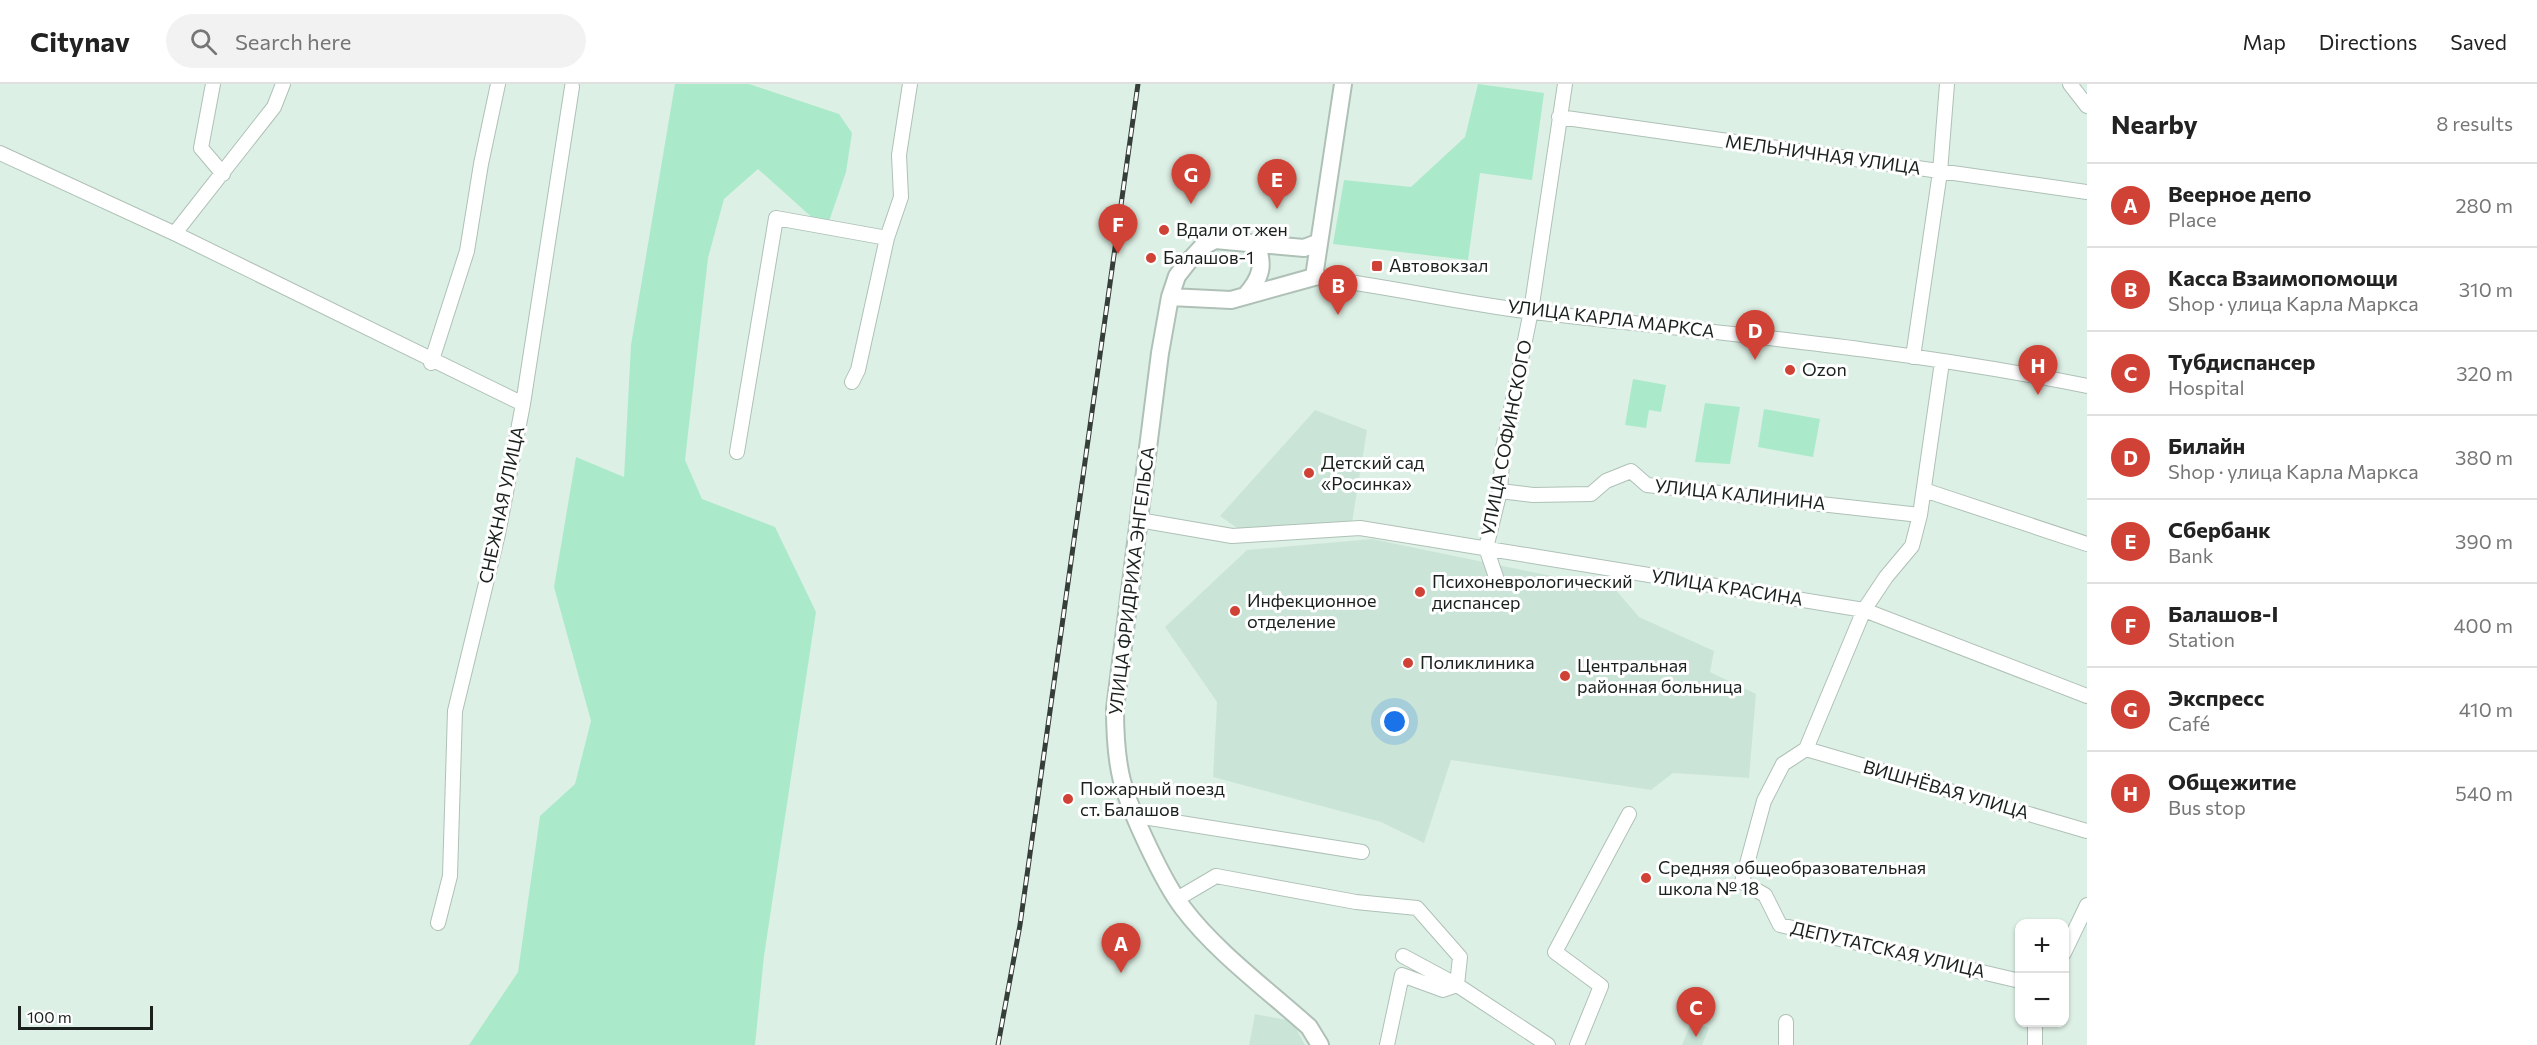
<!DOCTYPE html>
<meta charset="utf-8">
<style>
body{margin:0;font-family:Commissioner,sans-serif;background:#f2f2f2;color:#222}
.controls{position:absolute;right:18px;bottom:18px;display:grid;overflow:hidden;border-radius:12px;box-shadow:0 2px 4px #0004}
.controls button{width:54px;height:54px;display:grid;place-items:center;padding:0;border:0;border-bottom:2px solid #e0e0e0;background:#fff;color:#222;font:30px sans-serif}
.scale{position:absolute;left:18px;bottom:15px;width:135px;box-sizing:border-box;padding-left:6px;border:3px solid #1a211d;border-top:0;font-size:16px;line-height:21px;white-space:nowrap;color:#1a211d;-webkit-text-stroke:4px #fff;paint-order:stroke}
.you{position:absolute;left:1395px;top:638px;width:21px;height:21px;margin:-15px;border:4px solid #fff;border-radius:50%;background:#1a73e8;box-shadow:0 0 0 9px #1a73e833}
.badge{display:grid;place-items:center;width:39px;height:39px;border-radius:50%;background:#cf4235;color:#fff;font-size:20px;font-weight:700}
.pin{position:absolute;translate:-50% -50px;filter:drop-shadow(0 2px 3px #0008)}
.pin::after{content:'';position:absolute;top:32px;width:21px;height:18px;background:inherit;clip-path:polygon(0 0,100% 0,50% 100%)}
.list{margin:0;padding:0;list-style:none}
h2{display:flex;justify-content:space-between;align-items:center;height:78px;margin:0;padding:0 24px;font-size:26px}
h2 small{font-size:20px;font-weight:400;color:#767676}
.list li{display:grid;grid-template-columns:39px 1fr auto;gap:18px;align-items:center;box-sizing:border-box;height:84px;padding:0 24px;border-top:2px solid #e0e0e0}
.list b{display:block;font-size:22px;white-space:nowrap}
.list p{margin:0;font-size:20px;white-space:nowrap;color:#767676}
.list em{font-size:20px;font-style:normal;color:#767676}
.icon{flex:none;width:33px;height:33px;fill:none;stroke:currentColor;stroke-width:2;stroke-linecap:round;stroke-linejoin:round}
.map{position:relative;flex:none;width:2087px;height:961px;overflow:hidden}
header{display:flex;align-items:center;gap:36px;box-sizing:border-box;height:84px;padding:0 30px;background:#fff;border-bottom:2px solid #e0e0e0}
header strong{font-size:28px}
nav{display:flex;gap:33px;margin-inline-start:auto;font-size:21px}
.search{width:420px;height:54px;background:#f2f2f2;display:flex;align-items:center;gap:15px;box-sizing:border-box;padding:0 21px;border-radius:33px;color:#767676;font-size:22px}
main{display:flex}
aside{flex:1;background:#fff}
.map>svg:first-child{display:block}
.built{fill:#cae5d7}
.green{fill:#aaeaca}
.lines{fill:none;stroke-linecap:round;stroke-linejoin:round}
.minor-casing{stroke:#afc1b7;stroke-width:16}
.major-casing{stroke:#afc1b7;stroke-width:20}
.minor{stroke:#fff;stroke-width:14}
.major{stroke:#fff;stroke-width:16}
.rail-casing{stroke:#363e39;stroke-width:5}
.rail{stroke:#fff;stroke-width:3;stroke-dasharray:9;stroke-linecap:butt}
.poi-dot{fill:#cf4235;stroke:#fff;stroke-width:2}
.labels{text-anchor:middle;stroke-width:6;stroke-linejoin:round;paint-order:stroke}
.street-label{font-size:18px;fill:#1a211d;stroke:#fff}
.poi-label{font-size:18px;fill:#1a211d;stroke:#fff;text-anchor:start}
</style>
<header>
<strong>Citynav</strong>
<div class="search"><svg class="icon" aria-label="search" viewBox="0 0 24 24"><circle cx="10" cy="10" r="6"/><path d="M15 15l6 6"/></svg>Search here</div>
<nav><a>Map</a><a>Directions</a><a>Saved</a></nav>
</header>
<main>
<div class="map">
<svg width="2087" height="961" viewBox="0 0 2087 961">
<rect width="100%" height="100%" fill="#ddf0e5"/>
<!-- built -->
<path class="built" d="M1315,326l52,20 -15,93 -112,7 -20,-14z
M1372,455l243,50 24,28 75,34 -4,21 46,22 -7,84 -76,-5 -22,17 -200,-30 -27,83 -43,-21 -168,-45 4,-75 -52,-75 82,-77z
M1255,930l37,7 13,24h-56z
M1692,937l17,7 -7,17h-20z"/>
<!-- green -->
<path class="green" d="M675,0h74l90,30 13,19 -6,39 -20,58 -68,-61 -34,30 -16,59 -23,202 17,39 73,28 41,85 -52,344 -9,89h-286l49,-73 22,-156 35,-32 16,-63 -37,-134 22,-130 48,20 7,-132z
M1478,0l66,9 -12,87 -52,-7 -12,87 -135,-16 11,-64 67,7 54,-50z
M1633,295l33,6 -5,27 -12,-2 -3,18 -21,-3z
M1705,319l35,4 -10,57 -35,-2z
M1764,325l56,10 -7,38 -55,-10z"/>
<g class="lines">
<!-- minor casing -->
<g class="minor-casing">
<path id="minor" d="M213,0l-12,64 22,26
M2070,0l17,22
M1559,33l528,75
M0,69l178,82 345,169
M175,149l99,-126 9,-23
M1314,193c73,9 146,26 219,35 185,21 372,37 554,74
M1913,273l27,-185 7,-88
M1942,278l-22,153 -8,31 -26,31 -22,33 -58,139 -23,15 -19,37 -22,81 23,13 15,30 240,56
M431,279l36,-112 14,-87 17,-80
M852,298l6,-12 29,-132 14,-41 -2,-42 11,-71
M737,368l39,-234 111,20
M1924,406l163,54
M1500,407l33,4 58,-1 15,-13 25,-10 16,14 273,30
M1139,436l93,16 128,-8 504,82 223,86
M1496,493l-10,-29 14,-57 3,-43 28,-137 34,-227
M1806,665l281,82
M1137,732l225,36
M1177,815l39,-23 140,26 61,6 43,49 -3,28
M438,839l12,-47 5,-165 43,-177 25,-130 49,-317
M2064,869l23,-48
M1403,872l54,29 91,60
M2035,938v23
M1387,961l15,-70 41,15 14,-5
M1577,961l24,-59 -46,-34 74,-138
M1786,961v-23"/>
</g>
<!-- major casing -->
<g class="major-casing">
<path id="major" d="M1317,159l-13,5 -89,-8 -13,7 -14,15 -11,14 -7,21 -10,56 -45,356c0,24 1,48 7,72 9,32 41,101 61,127 32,43 86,83 126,119l11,18
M1246,211c15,-17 19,-30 10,-51
M1170,213l61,3 83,-23 29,-193"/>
</g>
<!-- minor -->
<use href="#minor" class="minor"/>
<!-- major -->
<use href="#major" class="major"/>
<!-- rail casing -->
<g class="rail-casing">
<path id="rail" d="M998,961l22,-120 118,-841"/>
</g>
<!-- rail -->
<use href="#rail" class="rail"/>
</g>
<!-- markers -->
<g class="poi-dot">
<circle cx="1164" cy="146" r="6"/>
<circle cx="1151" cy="174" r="6"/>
<rect x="1371" y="176" width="12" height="12" rx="3"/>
<circle cx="1790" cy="286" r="6"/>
<circle cx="1309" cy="389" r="6"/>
<circle cx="1420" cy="508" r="6"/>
<circle cx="1235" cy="527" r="6"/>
<circle cx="1408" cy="579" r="6"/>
<circle cx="1565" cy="592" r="6"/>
<circle cx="1068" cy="715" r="6"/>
<circle cx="1646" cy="794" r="6"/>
</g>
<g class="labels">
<!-- street labels -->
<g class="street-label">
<text transform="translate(1823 71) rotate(8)" y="6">МЕЛЬНИЧНАЯ УЛИЦА</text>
<text transform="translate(1611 235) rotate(7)" y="6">УЛИЦА КАРЛА МАРКСА</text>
<text transform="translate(1507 354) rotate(-79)" y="6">УЛИЦА СОФИНСКОГО</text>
<text transform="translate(1740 411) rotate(6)" y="6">УЛИЦА КАЛИНИНА</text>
<text transform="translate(502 421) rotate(-78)" y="6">СНЕЖНАЯ УЛИЦА</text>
<text transform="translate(1132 497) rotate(-83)" y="6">УЛИЦА ФРИДРИХА ЭНГЕЛЬСА</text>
<text transform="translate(1727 504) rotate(9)" y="6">УЛИЦА КРАСИНА</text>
<text transform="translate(1946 706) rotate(16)" y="6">ВИШНЁВАЯ УЛИЦА</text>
<text transform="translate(1888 866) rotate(13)" y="6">ДЕПУТАТСКАЯ УЛИЦА</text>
</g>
<!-- poi labels -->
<g class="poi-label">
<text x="1176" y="152">Вдали от жен</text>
<text x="1163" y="180">Балашов-1</text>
<text x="1389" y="188">Автовокзал</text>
<text x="1802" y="292">Ozon</text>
<text x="1321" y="385">Детский сад<tspan x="1321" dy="21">«Росинка»</tspan></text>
<text x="1432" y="504">Психоневрологический<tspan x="1432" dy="21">диспансер</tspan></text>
<text x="1247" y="523">Инфекционное<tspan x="1247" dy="21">отделение</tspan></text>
<text x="1420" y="585">Поликлиника</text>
<text x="1577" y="588">Центральная<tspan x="1577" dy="21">районная больница</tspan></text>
<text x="1080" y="711">Пожарный поезд<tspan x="1080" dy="21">ст. Балашов</tspan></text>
<text x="1658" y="790">Средняя общеобразовательная<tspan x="1658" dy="21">школа № 18</tspan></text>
</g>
</g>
</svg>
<div class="controls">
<button>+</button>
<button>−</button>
</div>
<div class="scale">100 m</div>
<div class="you"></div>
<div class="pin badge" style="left:1121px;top:889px">A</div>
<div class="pin badge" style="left:1338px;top:231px">B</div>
<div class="pin badge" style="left:1696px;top:953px">C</div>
<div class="pin badge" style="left:1755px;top:276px">D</div>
<div class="pin badge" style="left:1277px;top:125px">E</div>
<div class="pin badge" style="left:1118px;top:170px">F</div>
<div class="pin badge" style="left:1191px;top:120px">G</div>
<div class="pin badge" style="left:2038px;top:311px">H</div>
</div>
<aside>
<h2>Nearby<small>8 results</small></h2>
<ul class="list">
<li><span class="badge">A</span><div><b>Веерное депо</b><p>Place</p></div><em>280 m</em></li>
<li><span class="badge">B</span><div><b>Касса Взаимопомощи</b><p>Shop · улица Карла Маркса</p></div><em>310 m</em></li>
<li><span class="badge">C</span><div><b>Тубдиспансер</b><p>Hospital</p></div><em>320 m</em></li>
<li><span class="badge">D</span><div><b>Билайн</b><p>Shop · улица Карла Маркса</p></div><em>380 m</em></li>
<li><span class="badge">E</span><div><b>Сбербанк</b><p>Bank</p></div><em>390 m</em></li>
<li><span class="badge">F</span><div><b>Балашов-I</b><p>Station</p></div><em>400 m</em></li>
<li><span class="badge">G</span><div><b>Экспресс</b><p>Café</p></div><em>410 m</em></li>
<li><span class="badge">H</span><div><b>Общежитие</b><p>Bus stop</p></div><em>540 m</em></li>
</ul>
</aside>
</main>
